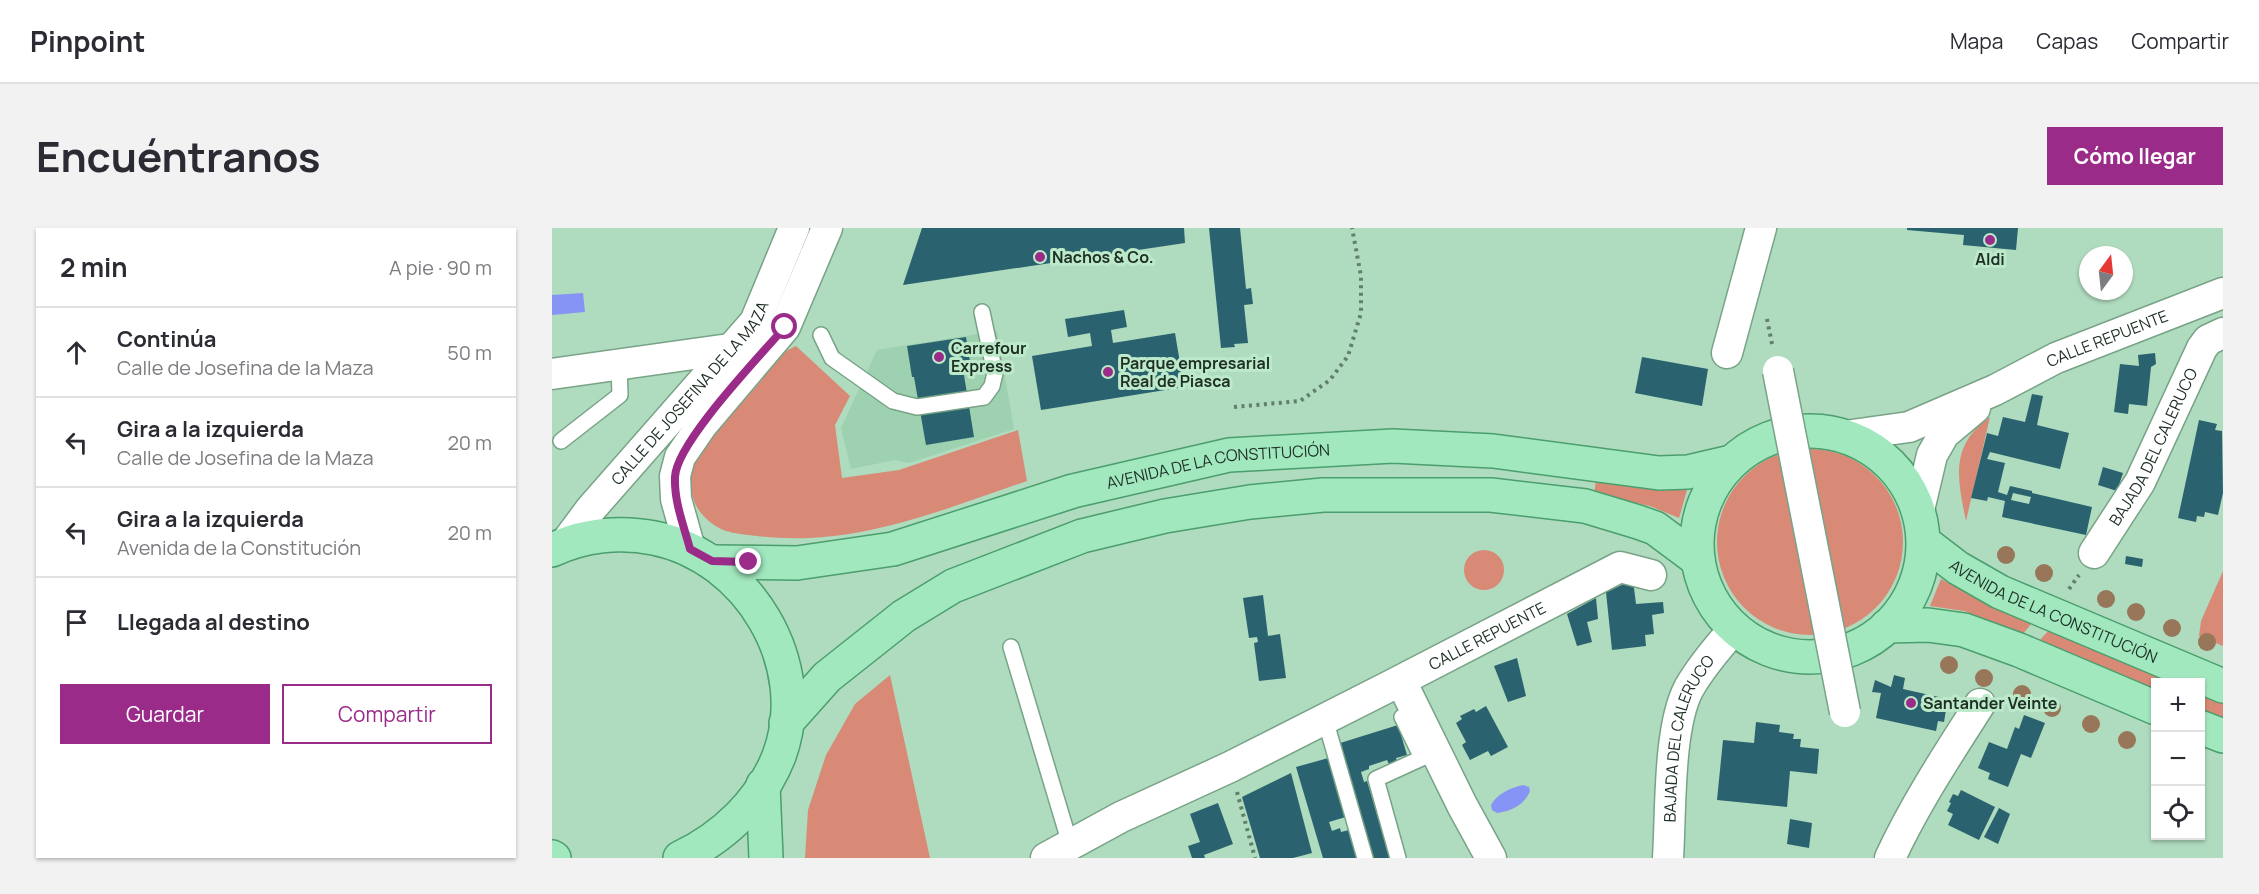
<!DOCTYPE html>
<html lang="es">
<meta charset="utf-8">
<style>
body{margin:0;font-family:Manrope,sans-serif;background:#f2f2f3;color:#2b2b33}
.controls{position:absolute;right:18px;bottom:18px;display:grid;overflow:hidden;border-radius:0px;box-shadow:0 2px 4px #0004}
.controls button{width:54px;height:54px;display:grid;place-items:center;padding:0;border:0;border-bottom:2px solid #e1e1e2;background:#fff;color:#2b2b33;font:30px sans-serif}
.compass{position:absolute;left:1527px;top:18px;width:54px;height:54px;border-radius:50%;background:#fff;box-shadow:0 2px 4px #0004;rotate:15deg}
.stop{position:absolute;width:18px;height:18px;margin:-14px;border:4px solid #9b2b88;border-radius:50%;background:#fff}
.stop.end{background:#9b2b88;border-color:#fff;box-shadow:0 2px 6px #0008}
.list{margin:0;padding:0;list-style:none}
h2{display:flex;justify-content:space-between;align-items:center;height:78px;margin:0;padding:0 24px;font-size:26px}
h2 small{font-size:20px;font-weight:400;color:#7c7c81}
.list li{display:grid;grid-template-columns:39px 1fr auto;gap:18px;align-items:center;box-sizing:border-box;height:90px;padding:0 24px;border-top:2px solid #e1e1e2}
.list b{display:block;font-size:22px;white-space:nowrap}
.list p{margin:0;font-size:20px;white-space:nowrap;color:#7c7c81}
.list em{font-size:20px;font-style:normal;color:#7c7c81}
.actions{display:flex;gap:12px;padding:18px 24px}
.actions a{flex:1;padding:14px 0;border:2px solid #9b2b88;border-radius:0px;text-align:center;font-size:21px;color:#9b2b88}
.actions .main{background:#9b2b88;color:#fff}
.icon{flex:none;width:33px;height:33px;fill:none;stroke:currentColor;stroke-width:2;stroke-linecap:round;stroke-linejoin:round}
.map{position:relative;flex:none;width:1671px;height:630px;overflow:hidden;border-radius:0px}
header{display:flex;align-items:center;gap:36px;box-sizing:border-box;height:84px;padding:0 30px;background:#fff;border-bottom:2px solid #e1e1e2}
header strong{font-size:28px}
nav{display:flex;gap:33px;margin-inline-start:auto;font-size:21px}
.intro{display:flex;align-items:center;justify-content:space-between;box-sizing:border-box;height:144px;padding:0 36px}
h1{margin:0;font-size:42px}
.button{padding:15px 27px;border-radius:0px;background:#9b2b88;color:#fff;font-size:21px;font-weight:700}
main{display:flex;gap:36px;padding:0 36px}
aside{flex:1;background:#fff;border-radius:0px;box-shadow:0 2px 4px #0004}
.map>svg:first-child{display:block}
.built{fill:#9dd1af}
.green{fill:#d88a76}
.water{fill:#8695f5}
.building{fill:#2a626f;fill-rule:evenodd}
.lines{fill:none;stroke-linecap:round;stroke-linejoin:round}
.service-casing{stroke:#78a387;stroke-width:18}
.minor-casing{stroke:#78a387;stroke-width:33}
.primary-casing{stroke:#4b9e6d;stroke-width:36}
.path{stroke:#627f6c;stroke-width:4;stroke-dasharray:3 4.5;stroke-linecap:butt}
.service{stroke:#fff;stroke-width:15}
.minor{stroke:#fff;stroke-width:30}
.primary{stroke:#a1e8bf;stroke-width:33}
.minor-bridge-casing{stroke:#78a387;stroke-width:33;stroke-linecap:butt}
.minor-bridge{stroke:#fff;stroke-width:30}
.tree{fill:#987659}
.route{stroke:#9b2b88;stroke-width:8}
.poi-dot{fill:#9b2b88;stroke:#bce9ca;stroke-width:2}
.labels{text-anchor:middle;stroke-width:6;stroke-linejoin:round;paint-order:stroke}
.poi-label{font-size:16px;font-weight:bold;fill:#1e2f24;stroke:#bce9ca;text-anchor:start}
.street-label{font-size:16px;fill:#1e2f24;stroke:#bce9ca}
</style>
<header>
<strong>Pinpoint</strong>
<nav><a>Mapa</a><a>Capas</a><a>Compartir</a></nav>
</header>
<div class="intro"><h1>Encuéntranos</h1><a class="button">Cómo llegar</a></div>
<main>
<aside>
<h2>2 min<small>A pie · 90 m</small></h2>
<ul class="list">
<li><svg class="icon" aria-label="ahead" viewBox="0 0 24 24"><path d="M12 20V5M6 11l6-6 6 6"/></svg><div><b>Continúa</b><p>Calle de Josefina de la Maza</p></div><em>50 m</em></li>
<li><svg class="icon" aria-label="left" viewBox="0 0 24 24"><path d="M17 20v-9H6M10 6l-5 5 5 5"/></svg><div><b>Gira a la izquierda</b><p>Calle de Josefina de la Maza</p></div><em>20 m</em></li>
<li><svg class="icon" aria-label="left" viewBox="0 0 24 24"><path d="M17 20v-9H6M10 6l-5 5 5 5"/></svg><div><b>Gira a la izquierda</b><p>Avenida de la Constitución</p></div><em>20 m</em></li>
<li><svg class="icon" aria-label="arrive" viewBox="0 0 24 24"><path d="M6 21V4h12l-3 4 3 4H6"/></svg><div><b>Llegada al destino</b></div></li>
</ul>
<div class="actions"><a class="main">Guardar</a><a>Compartir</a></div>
</aside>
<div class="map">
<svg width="1671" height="630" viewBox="0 0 1671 630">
<rect width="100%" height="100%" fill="#afdbbe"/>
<!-- built -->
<path class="built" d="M445,103l17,98 -105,34 -14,-3 -44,9 -10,-41 36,-78z"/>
<!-- green -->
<path class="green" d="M244,118l54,50 -15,29 7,53 57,-8 119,-40 9,51c-87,30 -176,67 -270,55 -25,-3 -39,-3 -56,-23 -12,-15 -12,-35 -7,-52 8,-23 44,-54 61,-73 9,-10 16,-23 25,-33 4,-4 11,-6 16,-9z
M1438,189l-24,104c-9,-43 -16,-76 24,-104z
M1165 314a93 93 0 1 1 186 0a93 93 0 1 1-186 0Z
M1044,252l60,9 31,1 -8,28 -29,-12 -56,-12z
M912 342a20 20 0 1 1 40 0a20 20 0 1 1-40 0Z
M1671,343v75l-24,-10 2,-15z
M1389,351l29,16 62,28 -10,12 -58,-24 -34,-5z
M1497,402l125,52h-18l-1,9 -116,-50z
M338,447l40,183h-125l3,-48 18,-55 29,-51z
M1648,466l23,9v16l-22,-9z"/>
<!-- water -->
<path class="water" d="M31,65l2,19 -33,3v-20z
M971,557l6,2 1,4c-6,14 -18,20 -33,22l-5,-3 -1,-5c7,-12 19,-17 32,-20z"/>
<!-- building -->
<path class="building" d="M370,0h262l1,15 -282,42z
M657,0h31l6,61 5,-1 2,16 -9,1 4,38 -14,1 1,3 -14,1z
M1355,0h111l-2,22 -53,-5 1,-10 -57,-5z
M572,82l3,17 -16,3 2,13 62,-10 9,54 -143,23 -9,-54 60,-10 -2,-13 -22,4 -3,-18z
M414,109l5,31 -8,1 11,68 -48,8 -12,-68h-2l-5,-31z
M1603,125l1,11 -5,3 -4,39 -18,-2 -1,10 -14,-2 6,-48 19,2 -1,-11z
M1090,129l66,12 -6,37 -67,-13z
M1480,166l11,2 -6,29 32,8 -9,36 -70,-17 -3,7 18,4 -7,29 9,3 3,-9 22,5v2l60,14 -6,28 -84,-18 3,-16 -17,-4 -1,4 -16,-3 16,-65 11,3 5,-19 22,5zM1461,265l18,4 -2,7 -18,-4z
M1647,192l18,4 -2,6 7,1 1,62 -5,22 -13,-3 -1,5 -7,-1 -1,6 -18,-4z
M1551,239l20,6 -6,18 -19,-6z
M1574,328l17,3 -1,8 -17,-3z
M1081,352l3,24 27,-2 1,11 -12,2 2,19 -9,1 1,11 -34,4 -6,-58z
M711,367l5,41 12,-2 6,44 -27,3 -5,-38 4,-1 -1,-5 -8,1 -6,-40z
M1044,370l2,21 -11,3 5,20 -15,4 -10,-32z
M965,430l9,38 -18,6 -14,-36z
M1342,447l11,3 -2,11 40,9 -2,11 5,1 -2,12 -6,-1 -2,10 -60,-13 5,-25 -9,-1 3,-12 16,7z
M934,478l22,41 -17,9 -3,-5 -18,9 -8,-15 4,-3 -10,-19 6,-4 -2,-3 14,-7 2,3z
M1472,487l21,8 -14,35 -10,-4 -13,33 -20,-8 2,-6 -12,-5 11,-26 18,7 8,-22 4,2z
M1204,494l24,3 -1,7 15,2 -1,5h8l-1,8 19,2 -2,25 -27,-3 -3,36 -70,-7 6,-60 31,3z
M846,497l9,30 -11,3 1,3 -8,3 -2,-4 -18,6v3l-8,3 3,10 3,-1 23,77h-21l-32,-114z
M780,529l17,59 -20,6 3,9 8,-3 1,4 12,-3 8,29h-38l-27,-91z
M739,545l21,80 -19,5h-33l-18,-61z
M1409,562l34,17 -16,33 -31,-15 5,-11 -6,-3 4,-8 -2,-1 4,-8 5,2z
M666,575l15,41 -29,11 1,3h-13l-4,-12 12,-4 -10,-28z
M1447,580l11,6 -12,30 -14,-7z
M1238,591l22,4 -3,25 -22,-4z"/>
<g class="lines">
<!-- service casing -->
<g class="service-casing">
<path id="service" d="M269,107l11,23 61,43 24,6 67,-10 8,-11 3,-13 -13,-61
M9,213l59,-46 -1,-30
M459,419l59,197
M773,491l40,139
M846,630l-22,-79 46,-21 -20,-41"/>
</g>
<!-- minor casing -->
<g class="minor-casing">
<g id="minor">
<path d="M1175,125l34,-125"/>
<path d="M0,146l177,-25"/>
<path id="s1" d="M1293,208l64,-9 86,-37 61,-32 167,-65"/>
<path d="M1367,282l13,-55 12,-21 31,-26"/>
<path id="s2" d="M12,317l26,-35 165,-188 39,-94"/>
<path d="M138,321l-14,-50 -1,-23 5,-19 22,-32 83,-98 42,-99"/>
<path id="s3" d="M1542,325l46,-71 62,-134 6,-8 15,-7"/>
<path d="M849,453l61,124 29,53"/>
<path id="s4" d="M494,630l75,-41 109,-50 158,-80 232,-120 31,8"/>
<path id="s5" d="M1116,630c3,-46 0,-131 21,-170 12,-21 29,-41 45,-59"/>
<path d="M1338,630c25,-54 58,-104 90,-154"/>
</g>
</g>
<!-- primary casing -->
<g class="primary-casing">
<g id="primary">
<circle cx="1258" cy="316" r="113"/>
<path id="s6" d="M1372,314l34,26 42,24 223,94"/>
<path d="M0,322c31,-15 68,-19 102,-12 94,19 159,126 125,218 -18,46 -55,81 -99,102"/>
<path id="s7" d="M160,334l85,1 96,-14 180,-58 156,-36 164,-9 100,5 166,22 29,-1 43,-10"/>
<path d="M1335,398l41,-1 36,5 55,20 137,58"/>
<path d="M234,495l41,-46 77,-61 49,-30 129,-50 83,-20 85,-14 73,-7h168l94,11 53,16 17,6 43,32"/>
<path d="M1648,499l23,9"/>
<path d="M211,557l3,73"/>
<path d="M0,629l2,1"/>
</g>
</g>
<!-- path -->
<path class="path" d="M1215,91l5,25
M682,179l66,-6 30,-21 18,-24 13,-43v-37l-9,-48
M1517,361l10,-14
M685,564l18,66"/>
<!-- service -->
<use href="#service" class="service"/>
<!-- minor -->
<use href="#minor" class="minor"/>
<!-- primary -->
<use href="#primary" class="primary"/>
<!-- minor-bridge casing -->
<g class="minor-bridge-casing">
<path id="minor-bridge" d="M1226,143l67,341"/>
</g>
<!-- minor-bridge -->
<use href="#minor-bridge" class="minor-bridge"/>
</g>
<!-- trees -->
<g class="tree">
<circle cx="1454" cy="327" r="9"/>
<circle cx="1492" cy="345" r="9"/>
<circle cx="1554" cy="371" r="9"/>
<circle cx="1584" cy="384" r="9"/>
<circle cx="1620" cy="400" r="9"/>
<circle cx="1655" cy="414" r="9"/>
<circle cx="1397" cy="437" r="9"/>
<circle cx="1432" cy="450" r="9"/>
<circle cx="1470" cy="466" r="9"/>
<circle cx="1500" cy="480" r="9"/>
<circle cx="1539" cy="496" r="9"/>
<circle cx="1575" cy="512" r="9"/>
</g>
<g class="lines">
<!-- route -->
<path class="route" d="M197,334l-37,-1 -22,-12c-6,-23 -16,-47 -15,-72 1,-34 85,-121 110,-150"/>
</g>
<!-- markers -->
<g class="poi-dot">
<circle cx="1438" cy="12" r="6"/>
<circle cx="488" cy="29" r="6"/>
<circle cx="387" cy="129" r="6"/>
<circle cx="556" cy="144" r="6"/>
<circle cx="1359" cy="475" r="6"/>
</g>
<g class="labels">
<!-- poi labels -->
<g class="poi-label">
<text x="500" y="35">Nachos &amp; Co.</text>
<text x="1438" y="37" text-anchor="middle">Aldi</text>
<text x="399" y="126">Carrefour<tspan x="399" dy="18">Express</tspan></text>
<text x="568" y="141">Parque empresarial<tspan x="568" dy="18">Real de Piasca</tspan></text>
<text x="1371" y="481">Santander Veinte</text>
</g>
<!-- street labels -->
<g class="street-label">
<text dy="6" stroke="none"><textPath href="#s1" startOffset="282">CALLE REPUENTE</textPath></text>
<text dy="6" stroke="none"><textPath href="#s2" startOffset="198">CALLE DE JOSEFINA DE LA MAZA</textPath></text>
<text dy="6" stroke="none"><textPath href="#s3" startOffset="122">BAJADA DEL CALERUCO</textPath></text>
<text dy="6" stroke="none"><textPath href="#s7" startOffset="519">AVENIDA DE LA CONSTITUCIÓN</textPath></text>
<text dy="6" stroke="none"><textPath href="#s6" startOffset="148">AVENIDA DE LA CONSTITUCIÓN</textPath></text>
<text dy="6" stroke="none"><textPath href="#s4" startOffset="494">CALLE REPUENTE</textPath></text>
<text dy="6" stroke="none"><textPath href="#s5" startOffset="123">BAJADA DEL CALERUCO</textPath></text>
</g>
</g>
</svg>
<div class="controls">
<button>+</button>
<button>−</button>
<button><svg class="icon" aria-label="locate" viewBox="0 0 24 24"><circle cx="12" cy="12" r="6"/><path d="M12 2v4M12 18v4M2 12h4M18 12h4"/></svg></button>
</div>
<svg class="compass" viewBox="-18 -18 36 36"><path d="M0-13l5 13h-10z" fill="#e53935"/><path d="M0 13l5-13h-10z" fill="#7c7c81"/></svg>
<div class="stop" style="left:233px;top:99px"></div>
<div class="stop end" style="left:197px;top:334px"></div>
</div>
</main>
